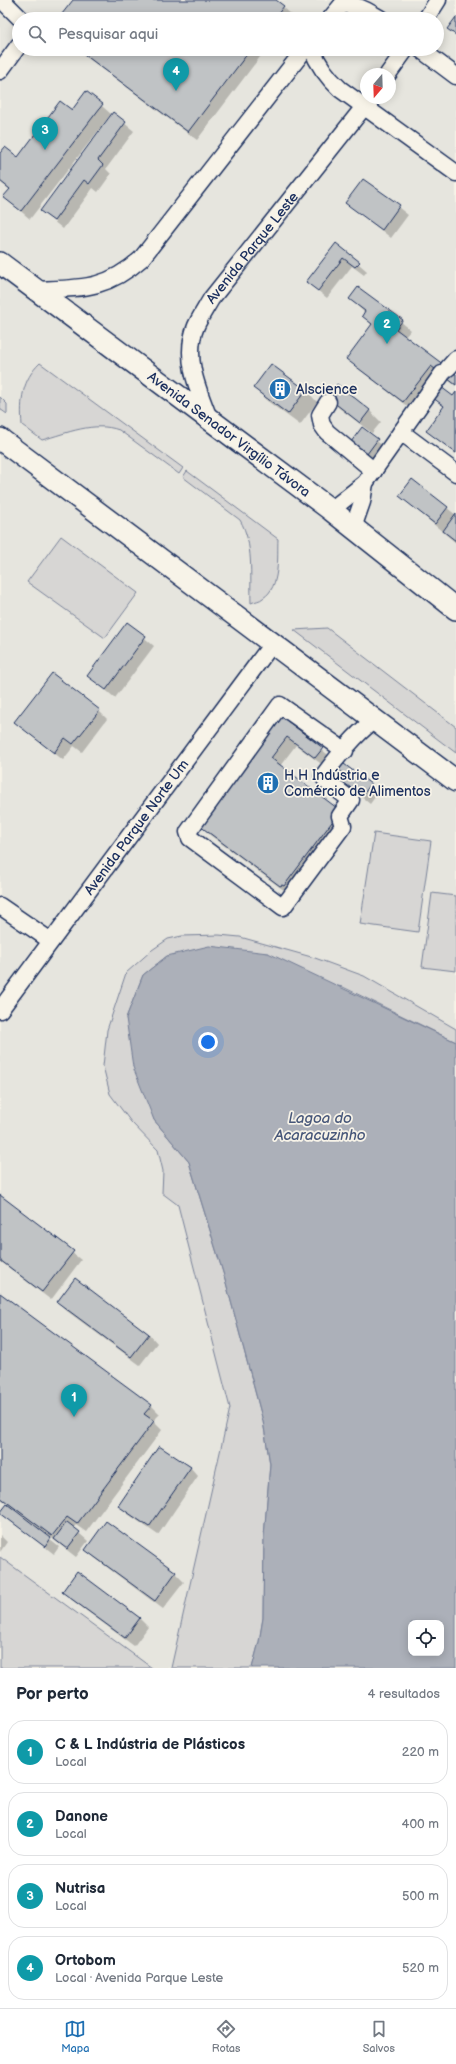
<!DOCTYPE html>
<html lang="pt">
<meta charset="utf-8">
<style>
body{margin:0;font-family:"Balsamiq Sans",sans-serif;background:#f2f2f3;color:#1f2937}
.controls{position:absolute;right:12px;bottom:12px;display:grid;overflow:hidden;border-radius:8px;box-shadow:0 2px 10px #0003}
.controls button{width:36px;height:36px;display:grid;place-items:center;padding:0;border:0;border-bottom:1px solid #e0e1e3;background:#fff;color:#1f2937;font:20px sans-serif}
.compass{position:absolute;left:360px;top:68px;width:36px;height:36px;border-radius:50%;background:#fff;box-shadow:0 2px 10px #0003;rotate:199deg}
.you{position:absolute;left:208px;top:1042px;width:14px;height:14px;margin:-10px;border:3px solid #fff;border-radius:50%;background:#1a73e8;box-shadow:0 0 0 6px #1a73e833}
.badge{display:grid;place-items:center;width:26px;height:26px;border-radius:50%;background:#1f6fb2;color:#fff;font-size:13px;font-weight:700}
.pin{position:absolute;translate:-50% -33px;filter:drop-shadow(0 1px 2px #0008)}
.pin::after{content:'';position:absolute;top:21px;width:14px;height:12px;background:inherit;clip-path:polygon(0 0,100% 0,50% 100%)}
.list{margin:0;padding:0;list-style:none}
h2{display:flex;justify-content:space-between;align-items:center;height:52px;margin:0;padding:0 16px;font-size:17px}
h2 small{font-size:13px;font-weight:400;color:#747a83}
.list li{display:grid;grid-template-columns:26px 1fr auto;gap:12px;align-items:center;box-sizing:border-box;height:64px;margin:0 8px 8px;padding:0 8px;border:1px solid #e0e1e3;border-radius:16px}
.list b{display:block;font-size:15px;white-space:nowrap}
.list p{margin:0;font-size:13px;white-space:nowrap;color:#747a83}
.list em{font-size:13px;font-style:normal;color:#747a83}
.icon{flex:none;width:22px;height:22px;fill:none;stroke:currentColor;stroke-width:2;stroke-linecap:round;stroke-linejoin:round}
.map{position:relative;flex:none;width:456px;height:1668px;overflow:hidden}
.search{position:absolute;background:#fff;box-shadow:0 2px 10px #0003;left:12px;right:12px;top:12px;height:44px;display:flex;align-items:center;gap:10px;box-sizing:border-box;padding:0 14px;border-radius:22px;color:#747a83;font-size:15px}
.sheet{height:340px;background:#fff}
nav{display:flex;justify-content:space-around;align-items:center;box-sizing:border-box;height:56px;border-top:1px solid #e0e1e3;background:#fff;font-size:11px;color:#747a83}
nav a{display:grid;justify-items:center;gap:2px}
nav .on{color:#1f6fb2}
.map>svg:first-child{display:block}
.built{fill:#e6e5de;fill-rule:evenodd}
.green{fill:#d7d6d4;stroke:#798299}
.water{fill:#acb0b9;stroke:#727c95;fill-rule:evenodd}
.shadow{fill:#0003}
.building{fill:#c0c3c5;stroke:#1b2f5e}
.lines{fill:none;stroke-linecap:round;stroke-linejoin:round}
.minor-casing{stroke:#1b2f5e;stroke-width:19}
.major-casing{stroke:#1b2f5e;stroke-width:24}
.minor{stroke:#f7f3e8;stroke-width:16}
.major{stroke:#f7f3e8;stroke-width:21}
.labels{text-anchor:middle;stroke-width:3.5;stroke-linejoin:round;paint-order:stroke}
.street-label{font-size:14px;fill:#1b2f5e;stroke:#f7f3e8}
.poi-label{font-size:14px;fill:#1b2f5e;stroke:#f7f3e8;text-anchor:start}
.water-label{font-size:15px;font-style:italic;fill:#465679;stroke:#f7f3e8}
</style>
<div class="map">
<svg width="456" height="1668" viewBox="0 0 456 1668">
<rect width="100%" height="100%" fill="#f7f3e8"/>
<filter id="ink" filterUnits="userSpaceOnUse"><feTurbulence type="fractalNoise" baseFrequency=".025" numOctaves="2"/><feDisplacementMap in="SourceGraphic" scale="8" xChannelSelector="R" yChannelSelector="G"/><feConvolveMatrix kernelMatrix="1 2 1 2 8 2 1 2 1" color-interpolation-filters="sRGB"/></filter>
<g filter="url(#ink)">
<!-- built -->
<path class="built" d="M0,0h456v1668h-456zM19,19h418v30h-418zM366,74h24v24h-24zM411,1623h30v30h-30z"/>
<!-- green -->
<path class="green" d="M40,363l143,105 -4,6 -60,-44c-25,-9 -52,3 -77,10l-20,-15c-2,-24 0,-45 18,-62z
M0,397l7,7v10l-7,-5z
M187,471l91,68c-1,17 3,48 -15,59 -3,3 -8,3 -12,5 -1,-28 3,-59 -11,-83l-57,-43z
M61,536l77,57 -33,45 -78,-56z
M327,628l129,99v26l-162,-123z
M374,833l57,8 -13,91 -58,-8z
M432,893l24,3v75l-34,-4z
M219,935l21,2 75,21 49,18 92,53v13l-113,-55 -176,-31 -24,19 -17,43 28,102 35,42 36,117 38,142 7,43 -6,73 -1,81 -4,24 -7,26h-81l59,-260 -52,-203 -16,-12 1,-22 -5,-21 -27,-28 -21,-28 -7,-28 4,-36 19,-57 26,-23 16,-11 14,-3z
M0,1557l152,111h-152z"/>
<!-- water -->
<path class="water" d="M209,946l59,7 188,89v626h-204l7,-26 4,-24 1,-81 6,-73 -7,-43 -38,-142 -36,-117 -35,-42 -21,-53 -7,-49 17,-43 24,-19zM411,1623h30v30h-30z"/>
<!-- shadow -->
<path class="shadow" d="M74,0h203l-1,1 16,14 -3,4h-229z
M76,49h190l-69,91z
M87,93l24,21 -81,105 -26,-22 6,-7 -10,-8v-27l18,3 54,-47z
M113,114l21,17 -28,38 5,5 -13,18 -5,-4 -30,41 -22,-18z
M364,180l44,35 -17,23 -44,-35z
M336,244l31,27 -3,4 -12,-9 -25,32 -20,-16z
M359,288l52,42 -6,7 51,38v11l-16,-12 -28,36 -56,-43 -9,-8 25,-34 -9,-9 2,-3 -15,-14z
M272,365l34,25 11,12 -17,23 -34,-25 -11,-12z
M337,386l33,25 11,11 -9,11 -33,-25 -11,-11z
M456,394v60l-29,-24 17,-23 -9,-9h18z
M362,429l27,22 -13,18 -16,-12z
M400,496l47,12 9,7v28z
M127,623l27,23 -39,52 -26,-22z
M99,711l8,8 -25,33 -8,-6 -11,14 -48,-38z
M282,719l49,38 -7,9 -28,-21 -16,21 65,51 -56,77 -79,-59 -9,-9z
M337,768l33,16 8,9 -8,11 -29,-24 4,-5z
M0,1196l81,64 -30,40 -51,-39z
M0,1294l151,111 9,9 -7,7 9,9 -76,102 -10,-7 -3,3 15,13 -12,16 -76,-59z
M58,1302l91,32 8,9 -17,22 -73,-54z
M190,1467l8,9 -40,59 -30,-21 -9,-8z
M7,1506l52,41 -5,7 -53,-41z
M106,1523l69,50 9,9 -21,27 -68,-51 -9,-8z
M0,1535l7,7 -7,10z
M63,1591l77,28 8,8 -14,19 -62,-46z"/>
<!-- building -->
<path class="building" d="M73,0h203l8,6 -10,13h-216z
M456,17v18l-9,-6z
M77,49h174l-63,83z
M86,91l17,13 -82,107 -18,-14 7,-8 -10,-8v-28l5,-6 13,10 42,-56 12,9z
M113,112l13,10 -28,38 5,5 -14,19 -5,-4 -30,41 -14,-10z
M363,179l37,26 -18,25 -37,-27z
M336,243l24,19 -5,5 -12,-9 -25,33 -12,-9z
M358,287l45,33 -7,9 60,45v11l-25,-19 -28,36 -57,-43 26,-35 -10,-8 3,-5 -16,-12z
M271,364l35,26 -18,24 -35,-26z
M337,384l33,26 -10,13 -33,-26z
M441,387l12,9 3,-4v61l-30,-22 18,-25 -11,-8z
M362,427l16,12 -14,19 -16,-12z
M412,479l36,28 -13,17 -36,-28z
M456,513v28l-13,-10z
M127,622l19,14 -40,54 -19,-14z
M52,673l48,37 -27,34 -8,-6 -11,15 -40,-31z
M282,717l41,31 -8,10 -28,-21 -16,21 66,50 -6,7 4,3 -51,68 -2,-1 -2,1 -80,-60z
M340,761l31,23 -9,12 -22,-16 4,-6 -8,-6z
M0,1195l74,56 -32,41 -42,-32z
M75,1278l74,56 -18,23 -74,-55z
M0,1293l152,112 -8,9 10,7 -77,103 -10,-7 -15,19 -52,-39z
M159,1446l32,21 -42,60 -31,-21z
M7,1504l44,34 -6,9 -45,-34z
M106,1521l70,51 -21,29 -70,-51z
M67,1522l13,10 -13,17 -13,-10z
M77,1571l63,47 -15,20 -63,-46z"/>
<g class="lines">
<!-- minor casing -->
<g class="minor-casing">
<g id="minor">
<path d="M2,0l19,19"/>
<path d="M342,5c16,-1 25,6 39,14"/>
<path d="M330,19l16,-19"/>
<path d="M426,19l12,-19"/>
<path d="M312,49c6,16 15,28 28,40l116,84"/>
<path d="M420,49l36,27"/>
<path d="M0,71l19,-26"/>
<path d="M388,74l18,-25"/>
<path d="M36,290c45,-2 70,0 105,-31l164,-210"/>
<path d="M448,368l8,-9"/>
<path d="M328,402l-8,13 2,10 5,7 47,39"/>
<path id="s1" d="M209,418c-11,-28 -26,-61 -13,-92 4,-9 10,-18 15,-27l160,-201"/>
<path d="M401,432l55,41"/>
<path d="M331,510l34,-27 77,-109"/>
<path d="M353,528l9,-26 3,-19"/>
<path d="M345,751l-65,-46 -92,127 2,6 93,69 60,-81 -3,-10 11,-16 -24,-18 -4,-6c16,-21 31,-40 51,-56"/>
<path d="M0,906l51,35"/>
<path id="s2" d="M0,1010l272,-366"/>
</g>
</g>
<!-- major casing -->
<g class="major-casing">
<g id="major">
<path id="s3" d="M0,263l331,247 125,99"/>
<path d="M0,439l456,342"/>
</g>
</g>
<!-- minor -->
<use href="#minor" class="minor"/>
<!-- major -->
<use href="#major" class="major"/>
</g>
</g>
<!-- icons -->
<defs>
<g id="building-disc" transform="scale(1.15)"><circle r="9.5" fill="#1f6fb2" stroke="#f7f3e8"/><path d="M-4-6H4V6H1V3H-1V6H-4ZM-2.5-4.3h1.7v1.8h-1.7ZM.8-4.3h1.7v1.8H.8ZM-2.5-1h1.7V.8h-1.7ZM.8-1h1.7V.8H.8Z" fill="#fff"/></g>
</defs>
<g fill-rule="evenodd">
<use href="#building-disc" x="280" y="389"/>
<use href="#building-disc" x="268" y="783"/>
</g>
<g class="labels">
<!-- street labels -->
<g class="street-label">
<text dy="5" stroke="none"><textPath href="#s1" startOffset="192">Avenida Parque Leste</textPath></text>
<text dy="5" stroke="none"><textPath href="#s3" startOffset="286">Avenida Senador Virgílio Távora</textPath></text>
<text dy="5" stroke="none"><textPath href="#s2" startOffset="228">Avenida Parque Norte Um</textPath></text>
</g>
<!-- poi labels -->
<g class="poi-label">
<text x="296" y="394">Alscience</text>
<text x="284" y="780">H H Indústria e<tspan x="284" dy="16">Comércio de Alimentos</tspan></text>
</g>
<!-- water labels -->
<g class="water-label">
<text x="320" y="1123">Lagoa do<tspan x="320" dy="17">Acaracuzinho</tspan></text>
</g>
</g>
</svg>
<div class="controls">
<button><svg class="icon" aria-label="locate" viewBox="0 0 24 24"><circle cx="12" cy="12" r="6"/><path d="M12 2v4M12 18v4M2 12h4M18 12h4"/></svg></button>
</div>
<svg class="compass" viewBox="-18 -18 36 36"><path d="M0-13l5 13h-10z" fill="#e53935"/><path d="M0 13l5-13h-10z" fill="#747a83"/></svg>
<div class="you"></div>
<div class="pin badge" style="left:74px;top:1417px;background:#0f9aa8">1</div>
<div class="pin badge" style="left:387px;top:344px;background:#0f9aa8">2</div>
<div class="pin badge" style="left:45px;top:150px;background:#0f9aa8">3</div>
<div class="pin badge" style="left:176px;top:91px;background:#0f9aa8">4</div>
<div class="search"><svg class="icon" aria-label="search" viewBox="0 0 24 24"><circle cx="10" cy="10" r="6"/><path d="M15 15l6 6"/></svg>Pesquisar aqui</div>
</div>
<section class="sheet">
<h2>Por perto<small>4 resultados</small></h2>
<ul class="list">
<li><span class="badge" style="background:#0f9aa8">1</span><div><b>C &amp; L Indústria de Plásticos</b><p>Local</p></div><em>220 m</em></li>
<li><span class="badge" style="background:#0f9aa8">2</span><div><b>Danone</b><p>Local</p></div><em>400 m</em></li>
<li><span class="badge" style="background:#0f9aa8">3</span><div><b>Nutrisa</b><p>Local</p></div><em>500 m</em></li>
<li><span class="badge" style="background:#0f9aa8">4</span><div><b>Ortobom</b><p>Local · Avenida Parque Leste</p></div><em>520 m</em></li>
</ul>
</section>
<nav>
<a class="on"><svg class="icon" aria-label="map" viewBox="0 0 24 24"><path d="M3 6l6-2 6 2 6-2v14l-6 2-6-2-6 2zM9 4v14M15 6v14"/></svg>Mapa</a>
<a><svg class="icon" aria-label="directions" viewBox="0 0 24 24"><path d="M12 3l9 9-9 9-9-9zM9 14v-3h6M13 9l2 2-2 2"/></svg>Rotas</a>
<a><svg class="icon" aria-label="saved" viewBox="0 0 24 24"><path d="M7 4h10v16l-5-4-5 4z"/></svg>Salvos</a>
</nav>
